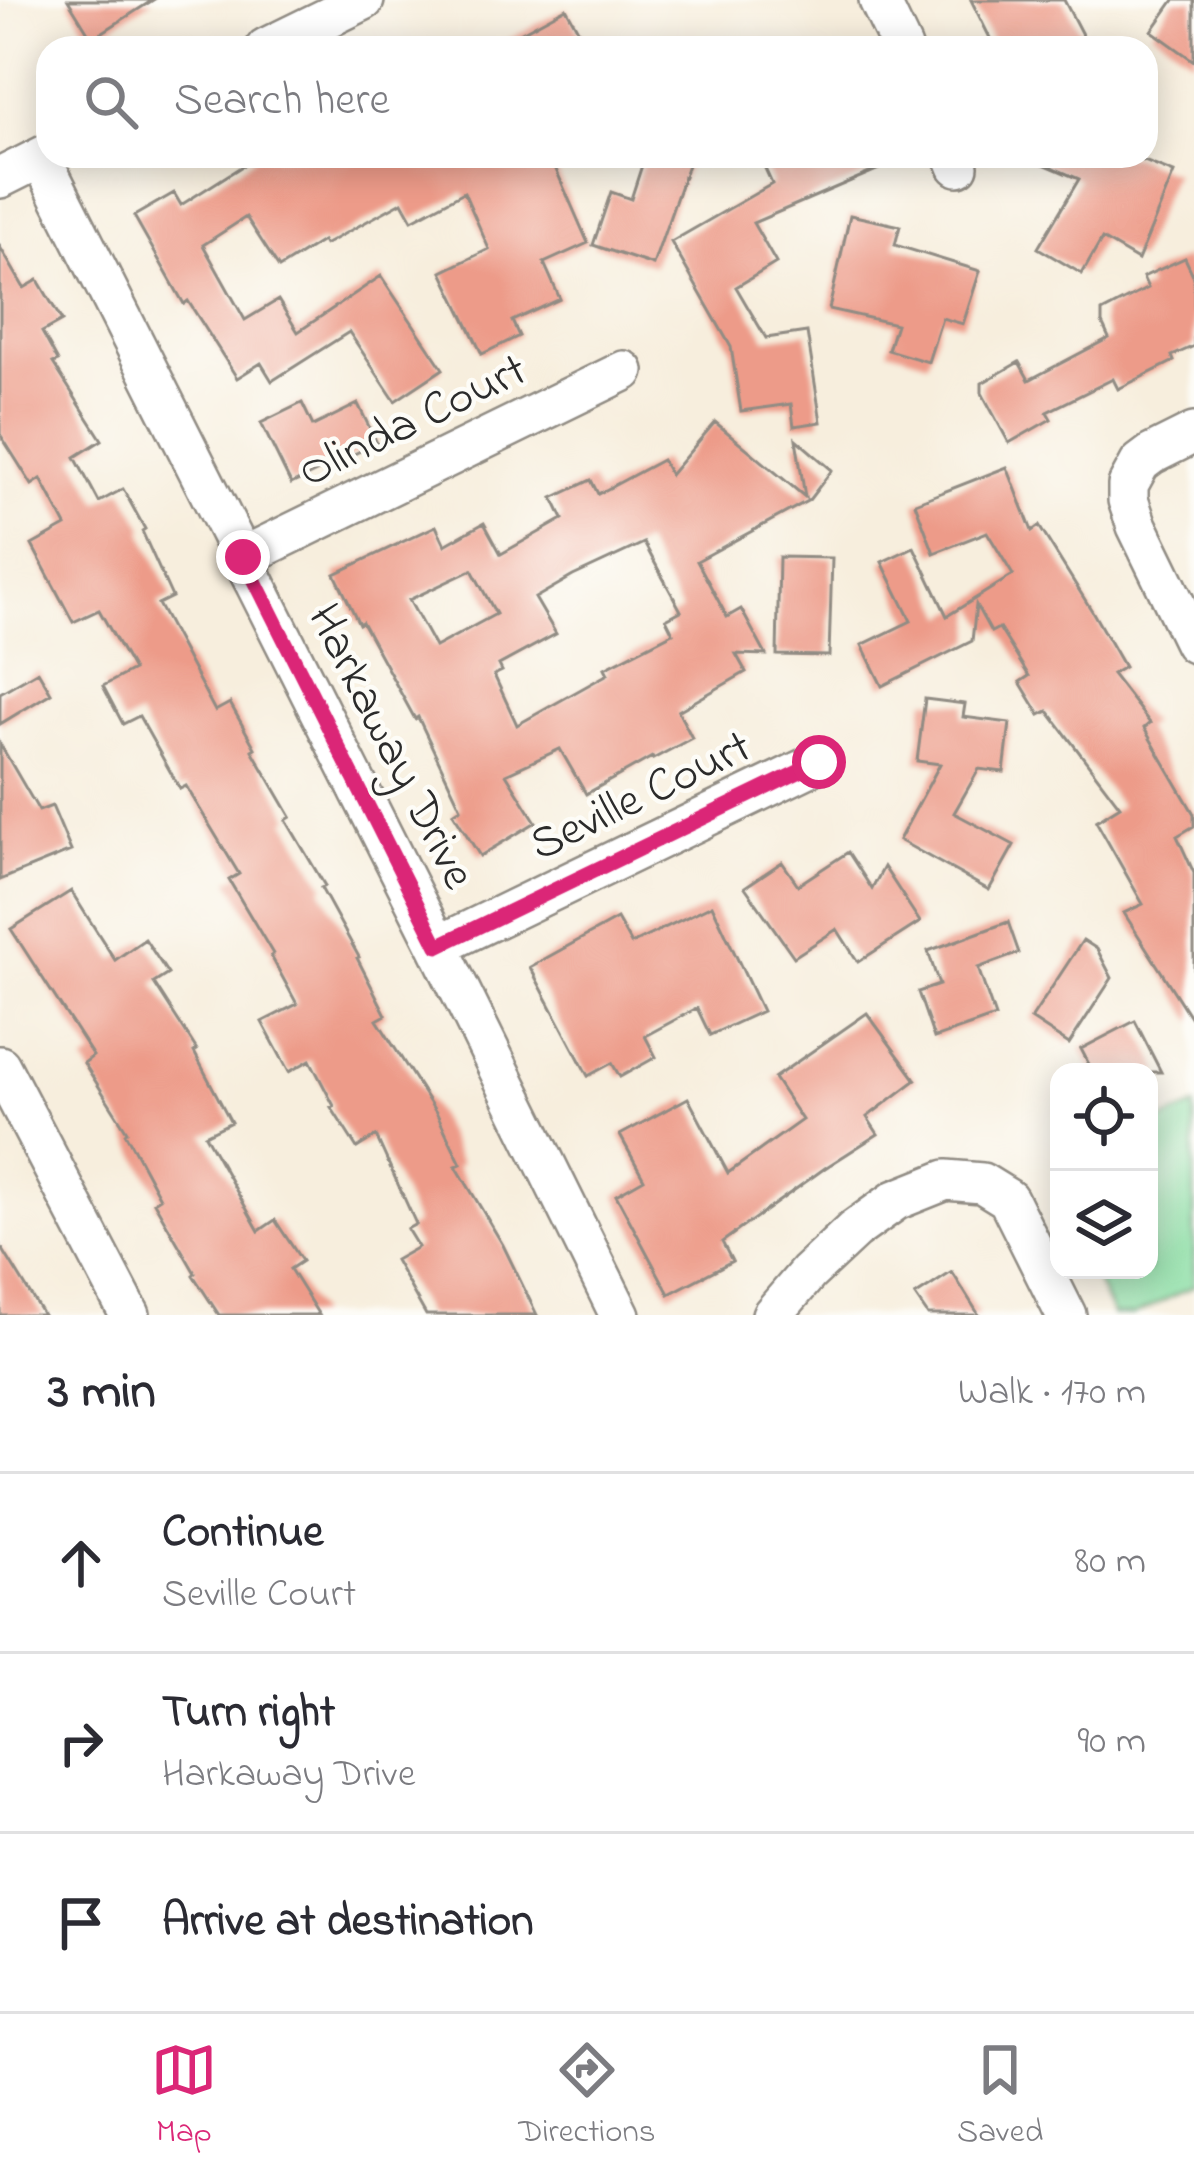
<!DOCTYPE html>
<meta charset="utf-8">
<style>
body{margin:0;font-family:"Indie Flower",sans-serif;background:#f2f2f3;color:#2b2b33}
.controls{position:absolute;right:36px;bottom:36px;display:grid;overflow:hidden;border-radius:24px;box-shadow:0 6px 30px #0003}
.controls button{width:108px;height:108px;display:grid;place-items:center;padding:0;border:0;border-bottom:3px solid #e1e1e2;background:#fff;color:#2b2b33;font:60px sans-serif}
.stop{position:absolute;width:36px;height:36px;margin:-27px;border:9px solid #db2777;border-radius:50%;background:#fff}
.stop.end{background:#db2777;border-color:#fff;box-shadow:0 3px 12px #0008}
.list{margin:0;padding:0;list-style:none}
h2{display:flex;justify-content:space-between;align-items:center;height:156px;margin:0;padding:0 48px;font-size:51px}
h2 small{font-size:39px;font-weight:400;color:#7c7c81}
.list li{display:grid;grid-template-columns:78px 1fr auto;gap:36px;align-items:center;box-sizing:border-box;height:180px;padding:0 48px;border-top:3px solid #e1e1e2}
.list b{display:block;font-size:45px;white-space:nowrap}
.list p{margin:0;font-size:39px;white-space:nowrap;color:#7c7c81}
.list em{font-size:39px;font-style:normal;color:#7c7c81}
.icon{flex:none;width:66px;height:66px;fill:none;stroke:currentColor;stroke-width:2;stroke-linecap:round;stroke-linejoin:round}
.map{position:relative;flex:none;width:1194px;height:1315px;overflow:hidden}
.search{position:absolute;background:#fff;box-shadow:0 6px 30px #0003;left:36px;right:36px;top:36px;height:132px;display:flex;align-items:center;gap:30px;box-sizing:border-box;padding:0 42px;border-radius:36px;color:#7c7c81;font-size:45px}
.sheet{height:696px;background:#fff}
nav{display:flex;justify-content:space-around;align-items:center;box-sizing:border-box;height:168px;border-top:3px solid #e1e1e2;background:#fff;font-size:33px;color:#7c7c81}
nav a{display:grid;justify-items:center;gap:6px}
nav .on{color:#db2777}
.map>svg:first-child{display:block}
.green{fill:#85dca0;stroke:#588466;stroke-width:3}
.building{fill:#ed9b89;fill-rule:evenodd}
.lines{fill:none;stroke-linecap:round;stroke-linejoin:round}
.street-casing{stroke:#918c84;stroke-width:44}
.street{stroke:#fff;stroke-width:39}
.route{stroke:#db2777;stroke-width:15}
.labels{text-anchor:middle;stroke-width:9;stroke-linejoin:round;paint-order:stroke}
.street-label{font-size:48px;fill:#2b2b2b;stroke:#fdfcf7}
</style>
<div class="map">
<svg width="1194" height="1315" viewBox="0 0 1194 1315">
<rect width="100%" height="100%" fill="#fdfcf7"/>
<filter id="ink" filterUnits="userSpaceOnUse"><feTurbulence type="fractalNoise" baseFrequency=".00833" numOctaves="2"/><feDisplacementMap in="SourceGraphic" scale="24" xChannelSelector="R" yChannelSelector="G"/><feConvolveMatrix kernelMatrix="1 2 1 2 8 2 1 2 1" color-interpolation-filters="sRGB"/></filter>
<filter id="wash" filterUnits="userSpaceOnUse"><feTurbulence type="fractalNoise" baseFrequency=".004" numOctaves="4" result="noise"/><feDisplacementMap in="SourceGraphic" scale="48" xChannelSelector="R" yChannelSelector="G"/><feGaussianBlur stdDeviation="2.7" result="paint"/><feColorMatrix in="noise" values="0 0 0 0 0 0 0 0 0 0 0 0 0 0 0 0 0 1.4 0 .05"/><feComposite in="paint" operator="in"/></filter>
<g filter="url(#wash)">
<rect width="100%" height="100%" fill="#f7eedd"/>
<!-- green -->
<path class="green" d="M1194,1106v180l-61,29h-20l-22,-45h58v-143z"/>
<g id="blocks">
<!-- building -->
<path class="building" d="M68,0h85l-61,39z
M971,0h93l25,48h-94z
M1174,0h20v61l-42,-30z
M566,8l22,40h-96z
M258,156h292l38,87 -44,20 16,36 -48,22 7,15 -37,18 -40,-82 47,-23 -25,-57 -52,28 -10,-18 -78,43 -2,-4 -43,27 -33,-51 -43,28 42,75 33,-20 20,32 83,-56 62,93 -48,32 -46,-69 -77,49 -11,-18 -24,15 -49,-77 -4,3 -50,-88 40,-23 7,12z
M645,156h46l-38,109 -60,-20 18,-53 20,7z
M781,156h128l-156,67 23,40 -40,24 30,51 41,-6 14,90 -27,4 -3,-22 -50,7 -10,-64 -60,-105 101,-58 -9,-20z
M1025,156h107l42,17 -36,87 -36,-21 -20,35 -44,-26 41,-69z
M850,215l50,11 -5,19 85,26 -17,53 -21,-6 -14,44 -40,-12 8,-26 -67,-15z
M0,247l24,41 14,-8 24,41 -20,11 16,29 -5,2 49,77 -27,17 24,45 24,-13 22,40 -3,2 30,66 -14,7 57,107 15,-8 25,45 -3,2 39,67 -5,3 39,66 -4,2 38,69 -2,1 29,57 -9,5 60,94 24,50 -5,2 47,79 34,70h-111l-31,-55 23,-13 -11,-18 9,-5 -40,-88 -19,12 -26,-41 3,-1 -24,-46 -21,12 -27,-50 35,-18 -26,-48 2,-2 -44,-74 10,-6 -53,-88 -6,3 -41,-73 -16,8 -20,-38 30,-16 -34,-60 -26,12 -41,-77 34,-19 -25,-47 -9,6 -32,-51z
M1185,258l9,19v69l-22,10 2,5 -56,28 -5,-10 -66,33 4,7 -42,24 -27,-50v-10l37,-21 10,18 80,-42 -7,-15v-11l46,-24 -5,-11z
M302,403l11,23 45,-22 19,39 -86,41 -30,-61z
M715,422l90,75 -9,-58 36,31 -23,30 -112,61 30,56 14,-8 25,46 -30,-1 10,18 -68,39 14,27 -39,21 -1,-2 -66,37 -26,-45 -54,25 30,48 -56,34 -27,-43 8,-5 -43,-91 -3,2 -53,-97 -3,2 -24,-50 101,-48 9,19 39,-22 17,31 62,-35 -10,-21 38,-18 7,14 64,-34 8,15zM644,543l37,68 -15,8 7,14 -68,35 3,6 -91,51 -23,-50 8,-4 -3,-6 57,-31 -21,-36 38,-22zM472,570l24,44 -61,33 -26,-47z
M1007,467l25,64 7,-5 53,85 32,56 -12,7 38,49 -6,5 50,86v12l-17,10 17,37v150l-70,-110 19,-9 -47,-83 24,-15 -72,-95 -8,4 -20,-33 9,-6 -30,-48 -8,4 -15,-27 -4,36 -90,45 -20,-41 49,-24 -29,-59 32,-15 33,69 66,-41 -26,-43 -53,21 -19,-50z
M779,557l53,1 -3,98 -52,-1z
M38,671l13,22 -51,31v-31z
M925,699l40,5 -2,13 47,6 -6,49 -25,-3 -25,44 60,32 -25,45 -90,-50 41,-76 -23,-3z
M0,744l39,67 13,-5 19,45 -71,29z
M848,852l24,37 12,-22 36,55 -62,40 -21,-33 -43,28 -49,-70 37,-25 16,23z
M71,891l44,69 30,-21 23,35 -14,9 43,67 -3,2 37,70 -26,13 54,96 16,-11 27,41 -12,8 29,46h-100l-26,-40 2,-2 -41,-71 6,-4 -35,-65 2,-2 -43,-68 9,-7 -82,-127z
M712,905l50,106 -52,24 -13,-27 -52,28 11,21 -36,20 -8,-14 -24,13 -58,-109 87,-48 14,25z
M1008,922l11,31 -41,15 17,49 -61,21 -16,-46 21,-7 -11,-34z
M1083,940l14,9 15,29 -43,66 -38,-25z
M867,1013l49,67 -49,37 11,17 -53,34 -103,74 10,19 -63,33 -53,-99 28,-16 -24,-44 68,-37 40,75 74,-53 -28,-42z
M1135,1021l26,51h-68l-12,-23z
M0,1245l43,70h-43z
M952,1272l27,43h-51l-13,-19z"/>
</g>
</g>
<g filter="url(#ink)">
<use href="#blocks" fill-opacity="0" stroke="#918c84" stroke-width="3"/>
<g class="lines">
<!-- street casing -->
<g class="street-casing">
<path id="street" d="M879,0l23,48
M266,48l98,-48
M954,156l4,10
M41,158l397,788 182,369
M0,178l48,-24
M1194,433l-42,21 -12,9 -12,22v15l9,26 57,117
M243,557l381,-186
M438,946l381,-184
M0,1066l130,249
M772,1315l36,-42 46,-43 42,-30 50,-20 36,3 26,16 58,116"/>
</g>
<!-- street -->
<use href="#street" class="street"/>
</g>
</g>
<g class="lines" filter="url(#ink)">
<!-- route -->
<path class="route" d="M243,557l195,389 381,-184"/>
</g>
<g class="labels">
<!-- street labels -->
<g class="street-label">
<text transform="translate(411 418) rotate(-26)" y="17">Olinda Court</text>
<text transform="translate(394 745) rotate(63)" y="17">Harkaway Drive</text>
<text transform="translate(639 793) rotate(-26)" y="17">Seville Court</text>
</g>
</g>
</svg>
<div class="controls">
<button><svg class="icon" aria-label="locate" viewBox="0 0 24 24"><circle cx="12" cy="12" r="6"/><path d="M12 2v4M12 18v4M2 12h4M18 12h4"/></svg></button>
<button><svg class="icon" aria-label="layers" viewBox="0 0 24 24"><path d="M12 4l9 5-9 5-9-5zM3 14l9 5 9-5"/></svg></button>
</div>
<div class="stop" style="left:819px;top:762px"></div>
<div class="stop end" style="left:243px;top:557px"></div>
<div class="search"><svg class="icon" aria-label="search" viewBox="0 0 24 24"><circle cx="10" cy="10" r="6"/><path d="M15 15l6 6"/></svg>Search here</div>
</div>
<section class="sheet">
<h2>3 min<small>Walk · 170 m</small></h2>
<ul class="list">
<li><svg class="icon" aria-label="ahead" viewBox="0 0 24 24"><path d="M12 20V5M6 11l6-6 6 6"/></svg><div><b>Continue</b><p>Seville Court</p></div><em>80 m</em></li>
<li><svg class="icon" aria-label="right" viewBox="0 0 24 24"><path d="M7 20v-9h11M14 6l5 5-5 5"/></svg><div><b>Turn right</b><p>Harkaway Drive</p></div><em>90 m</em></li>
<li><svg class="icon" aria-label="arrive" viewBox="0 0 24 24"><path d="M6 21V4h12l-3 4 3 4H6"/></svg><div><b>Arrive at destination</b></div></li>
</ul>
</section>
<nav>
<a class="on"><svg class="icon" aria-label="map" viewBox="0 0 24 24"><path d="M3 6l6-2 6 2 6-2v14l-6 2-6-2-6 2zM9 4v14M15 6v14"/></svg>Map</a>
<a><svg class="icon" aria-label="directions" viewBox="0 0 24 24"><path d="M12 3l9 9-9 9-9-9zM9 14v-3h6M13 9l2 2-2 2"/></svg>Directions</a>
<a><svg class="icon" aria-label="saved" viewBox="0 0 24 24"><path d="M7 4h10v16l-5-4-5 4z"/></svg>Saved</a>
</nav>
